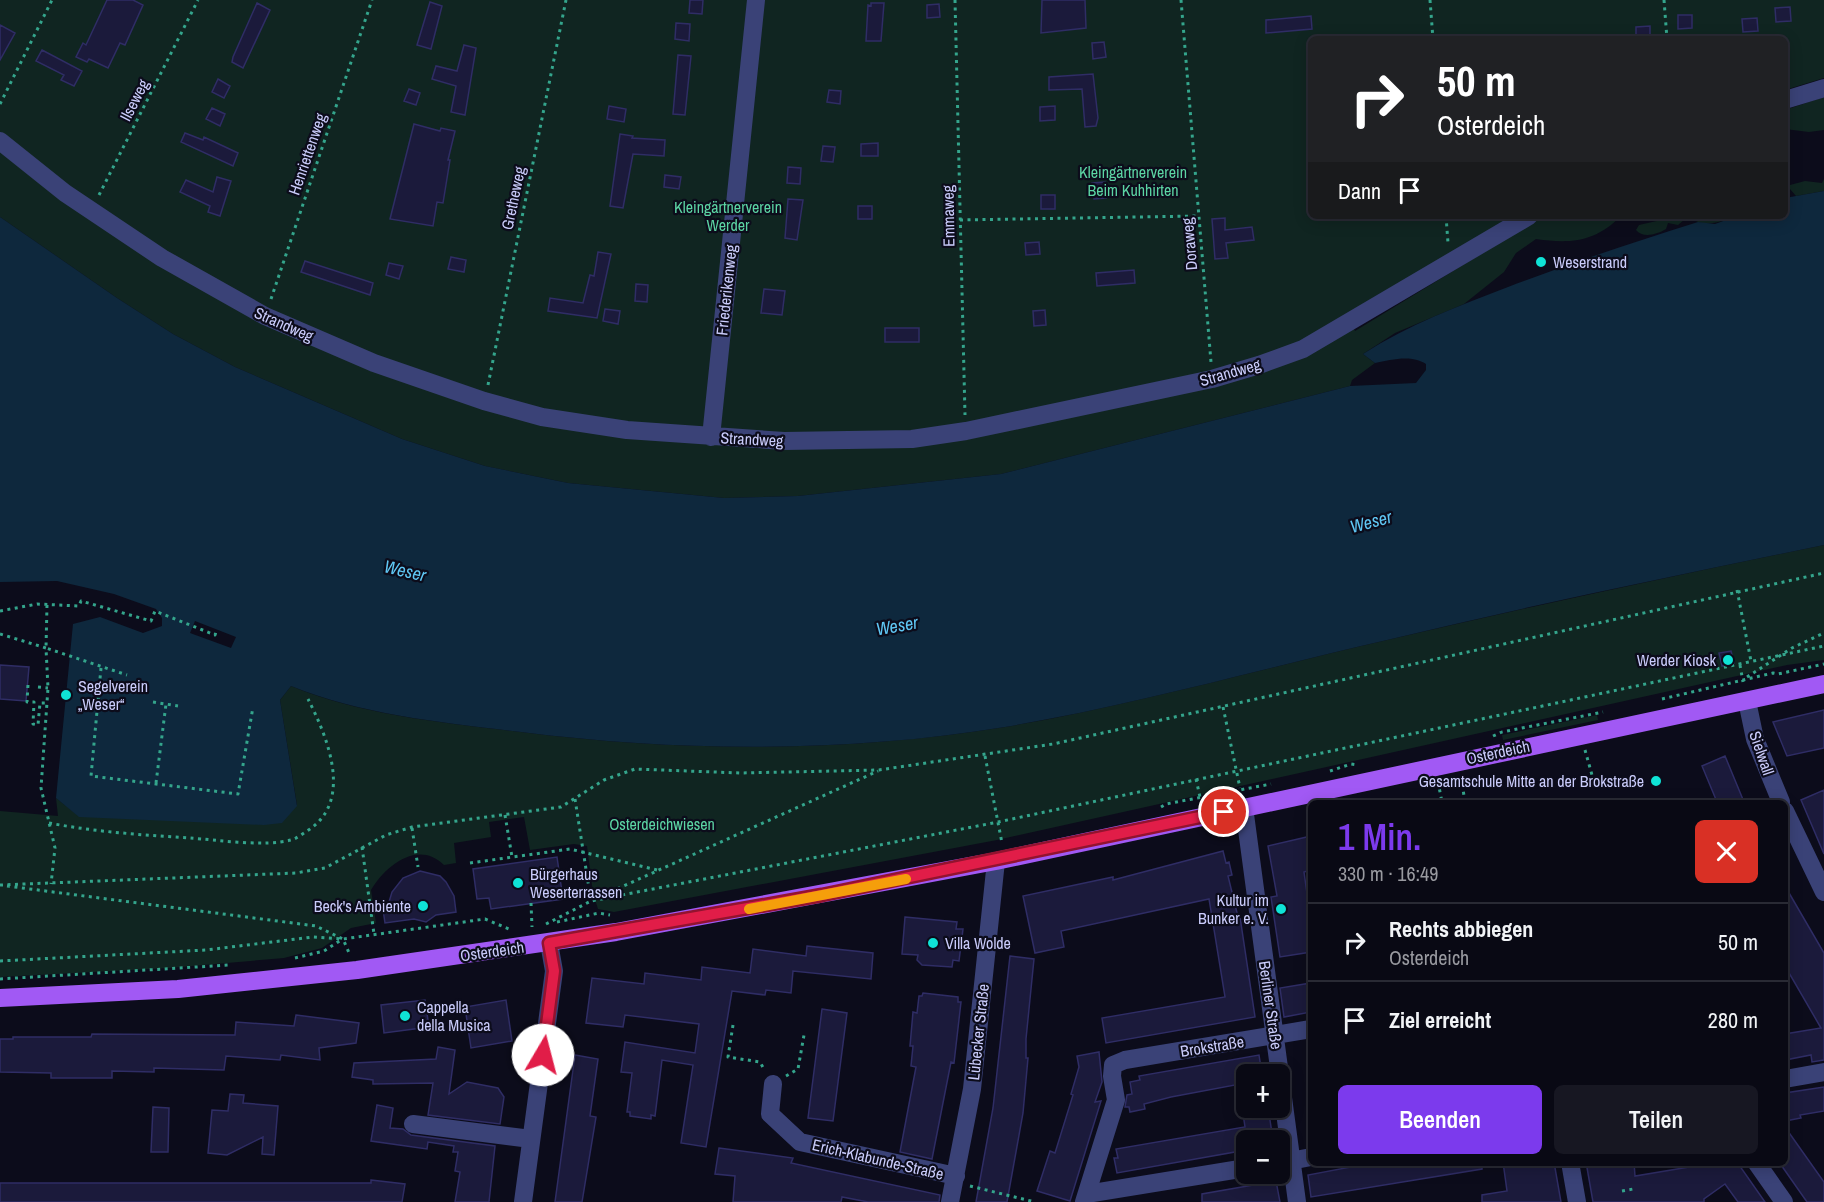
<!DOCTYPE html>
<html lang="de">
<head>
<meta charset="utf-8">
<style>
	:root { --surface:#090914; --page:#171722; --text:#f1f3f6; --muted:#999aa0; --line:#292a34; --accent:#7c3aed }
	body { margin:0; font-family:"Archivo Narrow",sans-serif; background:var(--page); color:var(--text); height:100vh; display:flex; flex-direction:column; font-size:22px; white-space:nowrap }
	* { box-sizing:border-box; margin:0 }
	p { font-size:20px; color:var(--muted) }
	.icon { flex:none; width:33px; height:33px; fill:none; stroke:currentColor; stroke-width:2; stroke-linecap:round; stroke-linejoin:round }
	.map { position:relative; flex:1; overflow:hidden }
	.panel { position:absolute; left:1308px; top:800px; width:480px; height:366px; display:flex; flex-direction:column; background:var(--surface); border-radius:9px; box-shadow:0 3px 15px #0003,0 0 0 2px var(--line) }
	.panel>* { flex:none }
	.guide { position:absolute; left:1308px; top:36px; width:480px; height:183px; border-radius:9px; box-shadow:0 3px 15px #0003,0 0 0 2px var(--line); background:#202124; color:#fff; overflow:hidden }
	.controls { position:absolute; left:1236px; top:1064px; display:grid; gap:12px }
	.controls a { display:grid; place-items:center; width:54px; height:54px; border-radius:9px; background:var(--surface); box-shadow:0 3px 15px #0003,0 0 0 2px var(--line); font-size:30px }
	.pin { position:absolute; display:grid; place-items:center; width:51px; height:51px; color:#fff; margin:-26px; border:3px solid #fff; border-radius:50%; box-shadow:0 2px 6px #0007 }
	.me { position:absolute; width:66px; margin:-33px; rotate:8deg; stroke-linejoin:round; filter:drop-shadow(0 0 4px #0008) }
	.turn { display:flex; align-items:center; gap:21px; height:126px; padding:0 30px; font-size:27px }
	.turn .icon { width:78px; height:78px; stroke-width:2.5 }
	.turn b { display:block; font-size:42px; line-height:51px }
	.then { display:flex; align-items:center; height:57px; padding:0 30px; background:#0003; gap:12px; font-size:22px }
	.round { display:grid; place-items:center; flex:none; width:63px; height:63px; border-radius:9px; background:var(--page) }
	.head { display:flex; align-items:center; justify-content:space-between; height:102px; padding:0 30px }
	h1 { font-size:36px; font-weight:600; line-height:45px; color:var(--accent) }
	.action { display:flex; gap:12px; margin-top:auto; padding:12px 30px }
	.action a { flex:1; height:69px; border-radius:9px; background:var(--accent); color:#fff; font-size:24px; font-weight:600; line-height:69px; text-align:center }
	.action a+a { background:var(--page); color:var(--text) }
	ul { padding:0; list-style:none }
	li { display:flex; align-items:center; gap:18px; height:78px; padding:0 30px; border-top:2px solid var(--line) }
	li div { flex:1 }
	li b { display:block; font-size:22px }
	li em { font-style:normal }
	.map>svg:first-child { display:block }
	.green { fill:#102521 }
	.water { fill:#0e283d }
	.pier { fill:#0c0c1b }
	.building { fill:#1b1a3b; stroke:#2f2d65; stroke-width:1.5 }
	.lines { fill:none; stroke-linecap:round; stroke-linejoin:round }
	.path { stroke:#34a58c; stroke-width:3; stroke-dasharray:3 4.5; stroke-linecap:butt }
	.minor { stroke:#3a4277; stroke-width:18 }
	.major { stroke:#a159f4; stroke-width:18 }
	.route-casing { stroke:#92132f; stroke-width:15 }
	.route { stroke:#e11d48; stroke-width:10 }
	.slow { stroke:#f59e0b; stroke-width:10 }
	.poi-dot { fill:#0fe3d6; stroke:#0c0c1b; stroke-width:2 }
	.labels { text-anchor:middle; stroke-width:4.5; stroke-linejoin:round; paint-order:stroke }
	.street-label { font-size:16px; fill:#caccfb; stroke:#0c0c1b }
	.park-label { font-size:16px; fill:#5cd5a4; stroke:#0c0c1b }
	.poi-label { font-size:16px; fill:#caccfb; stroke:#0c0c1b; text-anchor:start }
	.water-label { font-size:18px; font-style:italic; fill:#5fc7f4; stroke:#0c0c1b }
</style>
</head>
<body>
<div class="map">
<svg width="1824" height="1202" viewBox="0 0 1824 1202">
	<rect width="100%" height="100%" fill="#0c0c1b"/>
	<!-- green -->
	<path class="green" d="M0,0H1824V78L1785,90V39H1311V216H1519L1347,314L1355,331L1543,216H1621C1595,242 1571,244 1536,239L1516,253L1504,272L1464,304L1395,333L1363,354L1375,363L1352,380L1350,386L1001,474L798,496L724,498L568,483L485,466L402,439L235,367L173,334L117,298L0,217Z
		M1824,97V130L1809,132L1785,129V110Z
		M1824,179V191L1796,196L1790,189V185L1805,181L1822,183Z
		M1663,216H1685V219L1678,225L1668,223L1666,229C1658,234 1643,239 1636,230L1639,225L1661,220Z
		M1690,216H1737C1722,221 1701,230 1690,216Z
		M1824,545V660L1787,665L997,840L614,912L598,909L593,893L587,846L574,844L530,850L524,817L489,822L491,837L454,843L456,863L444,865C418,839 385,866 371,890L376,923L351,928L322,948L284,958L169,968L0,977V811L58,816L56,798L80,817L297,805L280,700L291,686C361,715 445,723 521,732C681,752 845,753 1005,727C1133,705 1261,669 1387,640C1532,606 1678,575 1824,545Z
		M1597,715L1598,720L1503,740L1502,735Z"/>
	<!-- water -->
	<path class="water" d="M1824,191V545C1678,575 1532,605 1387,640C1261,669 1134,705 1005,727C846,753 681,752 521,732C445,723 363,715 291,686L280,700L297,806L282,823L264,825L79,817L56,798L73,624L100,617L143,633L162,626V618L156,609L114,594L57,581L0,582V217L117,298L173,334L235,367L402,439L485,466L568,483L724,498L798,496L1001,474L1350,386L1416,383L1426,370V364C1411,354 1391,360 1375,363L1363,354C1408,325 1458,306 1508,287C1571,263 1634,242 1698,222L1715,224L1737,216H1785V198Z"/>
	<!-- pier -->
	<path class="pier" d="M195,621L236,637L231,648L190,633Z"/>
	<!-- building -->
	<path class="building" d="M107,0H133L143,5L125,45L120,43L108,68L89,59L87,62L76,57L83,43L86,45Z
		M690,0H703L702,14L689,13Z
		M1042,0H1085L1086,28L1041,33Z
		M430,2L442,6L431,49L417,45Z
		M257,3L270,10L243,68L232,62L233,57Z
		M871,3H884L881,41H866L868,5L871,6Z
		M939,4L940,17L927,18V5Z
		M1790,7L1791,21L1776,22L1775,8Z
		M1678,15H1692V28L1678,29Z
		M1311,16L1312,29L1266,33V20Z
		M1757,18L1758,31L1743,32L1742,19Z
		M676,23L690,24L689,41L675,39Z
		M0,25L15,33L0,60Z
		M1650,26V39H1636V27Z
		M1104,42L1106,57L1093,59L1092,43Z
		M464,45L476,48L465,115L451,112L456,86L432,79L436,66L457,71Z
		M42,50L82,71L74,86L61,80L64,75L36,61Z
		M678,55L691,56L685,115L673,114Z
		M1093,74L1098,118L1096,126L1085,127L1082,89L1049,90V77Z
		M218,79L230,86L224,98L212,92Z
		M409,89L420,93L416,105L404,101Z
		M829,90L841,91L840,104L827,102Z
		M609,106L626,109L624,122L607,119Z
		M1055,106V120L1040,121V107Z
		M212,108L225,114L220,126L206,119Z
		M414,124L440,131L441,128L455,131L448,160H450L443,203L437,202L433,226L390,219Z
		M185,133L203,140L204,137L238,153L233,166L181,142Z
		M620,134L633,136L632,138L665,140L664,156L633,154L623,208L610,206Z
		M878,143V156H861V144Z
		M823,146L835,147L833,162L821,161Z
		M788,167L801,168L800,184L787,183Z
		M665,175L681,177L679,189L664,187Z
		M217,177L231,181L220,216L208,212L210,206L180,192L186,180L213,192Z
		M1105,182L1106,198L1094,199L1092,183Z
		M1041,195H1055V209H1041Z
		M788,199L803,200L797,240L785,238Z
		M858,206H872V219H858Z
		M1225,218V230L1252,227L1254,240L1226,243L1228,258L1215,259L1212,219Z
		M1039,242L1040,254L1026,255L1025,243Z
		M598,252L611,254L597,318L548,311L550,298L583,303L590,275L594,276Z
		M451,257L466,260L464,272L448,269Z
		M305,261L373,283L370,295L301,272Z
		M389,263L403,266L399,279L386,275Z
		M1134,270L1135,283L1097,286L1096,273Z
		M636,284L648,285L647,302L635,301Z
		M764,289L785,291L782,315L761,313Z
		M605,309L620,311L618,324L603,321Z
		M1045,310L1046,325L1034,326L1033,311Z
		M885,328H919V342H885Z
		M1731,651L1734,663L1722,666L1719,653Z
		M0,665L29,667L26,701L0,699Z
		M1824,710V748L1787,756L1773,722Z
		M1725,756L1744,802H1717L1702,766Z
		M1824,790V854L1801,800Z
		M1311,836V870L1304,872L1311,922V952L1280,957L1271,897L1277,896L1268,846Z
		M1223,851L1226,863L1229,862L1232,875L1228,876L1238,917H1240L1255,1017L1106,1043L1102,1018L1225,997L1209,899L1061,931L1064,947L1035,953L1023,896L1113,877V880Z
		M557,857L563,899L491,909L489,898L477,899L473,869Z
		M420,871L440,876L446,882L454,896L456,912L436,915L426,922L414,919L385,923L382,903L389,902L392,892L403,878Z
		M1785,886L1824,953V1060L1812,1062L1811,1055L1785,1060V1034L1821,1028L1785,966Z
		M905,917L957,922L956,929H963L959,961L953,960L952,967L922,965L917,960L918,955L902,954Z
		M807,946L873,953L871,979L793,971L791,993L766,990L765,995L732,991L706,1147L681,1143L693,1065L662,1060L655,1116L651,1115V1119L630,1116V1112H627L632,1073L621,1072L625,1042L695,1053L699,1024L625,1015L623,1027L586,1023L592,978L644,984L645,973L701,980L702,967L750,973L753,949L806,956Z
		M1010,956L1034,959L1026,1039V1058H1028L1023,1113L1007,1202H976L993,1108Z
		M1311,983V1012L1284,1017L1280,988Z
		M923,993L958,997V1002H961L954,1063L951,1062L932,1159L900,1152L916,1067L911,1066L913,1046H910L913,1012L917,1013L919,996H922Z
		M425,1000L429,1027L384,1033L381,1005Z
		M506,1000L512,1041L471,1048L465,1007Z
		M822,1009L847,1013L833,1121L808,1118Z
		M296,1015L359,1023L356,1043L319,1048L320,1060L281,1055L280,1060L226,1056L224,1070L154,1068V1072L112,1071V1078H51V1073L0,1072V1039H13V1037H91L92,1034L235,1035L236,1022L294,1026Z
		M438,1047L455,1050L449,1094L467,1082L498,1088L504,1097L500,1124L428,1115L433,1083L373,1084V1080L352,1077L354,1063L436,1059Z
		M1099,1052L1102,1082L1095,1102L1101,1101L1070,1201L1037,1191L1050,1151L1055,1153L1073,1095L1071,1094L1079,1067L1077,1056Z
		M575,1055L598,1059L590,1116L596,1117L582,1202H555Z
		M1259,1055L1262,1074H1246V1083L1171,1097L1144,1104L1145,1109L1130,1112L1129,1107H1125L1127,1095L1132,1094L1130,1082L1140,1080L1139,1076Z
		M1824,1087V1111L1800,1115L1801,1118L1785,1121V1093Z
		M230,1094L244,1095L243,1103L278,1106L274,1155L262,1154L263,1137L227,1155L208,1153L212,1110L228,1111Z
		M377,1105L393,1108L390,1128L403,1129L411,1135L495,1146L489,1202H455L460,1172L455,1171L458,1152H453L454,1146L428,1142L427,1149L371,1141Z
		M153,1107L169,1108L168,1152H151Z
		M1242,1107H1268L1273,1140H1246V1150L1117,1173L1114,1158H1118L1116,1149L1245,1127Z
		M1785,1127L1824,1182V1202H1807L1779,1162H1785Z
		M719,1148L793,1158L791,1163L940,1195L939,1202H868L842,1197L841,1202H733L735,1176L715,1174Z
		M1377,1162H1482V1169L1311,1197L1308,1175Z
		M1503,1162H1554L1561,1202H1482V1195L1507,1191Z
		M1586,1162H1634L1635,1176L1719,1162H1737L1765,1202H1738L1725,1184L1704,1199V1202H1593Z
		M371,1180L405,1184L402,1202H0V1183H371Z
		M1276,1181L1280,1202H1202V1194Z"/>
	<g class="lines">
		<!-- path -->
		<path class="path" d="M955,0L965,415
			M1181,0L1211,362
			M1430,0L1433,39
			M1664,0L1667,39
			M0,104L52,0
			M99,195L198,0
			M1446,216L1448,243
			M960,220L1198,216
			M271,299L372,0
			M488,385L566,0
			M1737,590L1751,661
			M47,605L46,648L127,675
			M0,611L37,604L79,606L81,601L151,621L155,611L215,635L217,629
			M0,634L46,648L48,688L41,788L55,848L51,884
			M1740,665L1743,682
			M101,668L91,776L238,794L253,707
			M1747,677L1792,648L1824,633
			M28,685L27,702H34L33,724L38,725L40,703H47
			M38,687L48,688
			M1662,699L1773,673L1778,674L1824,664
			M153,702L178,706
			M1223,707L1240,788
			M1493,736L1502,732L1603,712
			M1585,750L1592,775
			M985,756L1002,843
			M1330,771L1351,764L1358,765
			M1461,777L1465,802
			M1196,779L1200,797
			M1438,782L1442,802
			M156,783L166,704
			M575,799L591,901L998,822L1824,646
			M1161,807L1166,804L1271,784
			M505,815L512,857
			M49,823C96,832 143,835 190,838C218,840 265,847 291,840C296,839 302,834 307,831C354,802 328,738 308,699
			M412,828L418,867
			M362,847L374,934
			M470,863L570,849L657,870
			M0,885L296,873L325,868L386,835L412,827L561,807L604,780L635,769L740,773L879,770L1053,744L1824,573
			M7,886L316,926L343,939L350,955
			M597,898L878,771
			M531,903L532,927
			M557,922L599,913L610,915
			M546,924L591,901
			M295,958L324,951L341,940
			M0,961L206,950L313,937L343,939L485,919L509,929
			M0,979L229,965
			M733,1025L728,1057L760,1062L765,1071
			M786,1076L798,1069L804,1035
			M970,1186L1035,1202
			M1622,1191L1633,1189"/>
		<!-- minor -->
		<path class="minor" d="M1785,100L1824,88
			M0,141L65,193L162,258L265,316L374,363L484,401L542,417L627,430L784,441L912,439L966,431L1212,379L1259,365L1303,349L1529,216
			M711,437L756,0
			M1747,701L1755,739L1781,802
			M1244,807L1297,1202
			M1785,811L1824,892
			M1785,1079L1824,1072
			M773,1084L770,1114L800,1142L956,1176
			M413,1124L531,1139
			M1570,1162L1577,1202
			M1756,1162L1784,1202
			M1280,1163L1311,1157
			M1087,1194L1246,1168
			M523,1202L554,971L549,943
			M950,1202L972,1089L996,861
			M1084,1202L1116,1100L1112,1076L1113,1065L1125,1060L1311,1029"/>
		<!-- major -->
		<path class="major" d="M0,998L178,989L357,970L616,932L996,861L1824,684"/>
	</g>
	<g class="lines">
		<defs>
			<path id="route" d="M543,1055L554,971L549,943L822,895L1224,812"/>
		</defs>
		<!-- route casing -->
		<use href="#route" class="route-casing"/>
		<!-- route -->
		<use href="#route" class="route"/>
		<!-- slow -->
		<path class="slow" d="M749,909L906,879"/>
	</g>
	<!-- markers -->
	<g class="poi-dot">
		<circle cx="1541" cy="262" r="6"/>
		<circle cx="1728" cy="660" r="6"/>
		<circle cx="66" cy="695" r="6"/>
		<circle cx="1656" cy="781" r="6"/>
		<circle cx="518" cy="883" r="6"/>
		<circle cx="423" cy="906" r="6"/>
		<circle cx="1281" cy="909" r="6"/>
		<circle cx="933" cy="943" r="6"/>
		<circle cx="405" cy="1016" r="6"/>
	</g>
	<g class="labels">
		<!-- street labels -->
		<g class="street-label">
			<text transform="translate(134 100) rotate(-63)" y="6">Ilseweg</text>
			<text transform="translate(307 154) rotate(-71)" y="6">Henriettenweg</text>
			<text transform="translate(513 198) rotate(-78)" y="6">Gretheweg</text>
			<text transform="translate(948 216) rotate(-91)" y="6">Emmaweg</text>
			<text transform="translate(1189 244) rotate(-95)" y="6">Doraweg</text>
			<text transform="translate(726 290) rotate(-84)" y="6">Friederikenweg</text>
			<text transform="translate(284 324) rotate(24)" y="6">Strandweg</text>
			<text transform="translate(1230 372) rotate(-16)" y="6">Strandweg</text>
			<text transform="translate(752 439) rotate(3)" y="6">Strandweg</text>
			<text transform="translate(1498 752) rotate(-12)" y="6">Osterdeich</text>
			<text transform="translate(1762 753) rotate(71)" y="6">Sielwall</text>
			<text transform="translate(492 951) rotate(-8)" y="6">Osterdeich</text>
			<text transform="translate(1271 1005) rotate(82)" y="6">Berliner Straße</text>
			<text transform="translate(978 1032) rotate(-84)" y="6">Lübecker Straße</text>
			<text transform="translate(1212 1046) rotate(-9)" y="6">Brokstraße</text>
			<text transform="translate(878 1159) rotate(13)" y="6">Erich-Klabunde-Straße</text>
		</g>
		<!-- park labels -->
		<g class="park-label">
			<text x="1133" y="178">Kleingärtnerverein<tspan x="1133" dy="18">Beim Kuhhirten</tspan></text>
			<text x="728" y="213">Kleingärtnerverein<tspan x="728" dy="18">Werder</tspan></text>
			<text x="662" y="830">Osterdeichwiesen</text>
		</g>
		<!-- poi labels -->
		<g class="poi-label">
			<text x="1553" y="268">Weserstrand</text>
			<text x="1716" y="666" text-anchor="end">Werder Kiosk</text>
			<text x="78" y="692">Segelverein<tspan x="78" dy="18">„Weser“</tspan></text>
			<text x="1644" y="787" text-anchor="end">Gesamtschule Mitte an der Brokstraße</text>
			<text x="530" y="880">Bürgerhaus<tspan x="530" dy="18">Weserterrassen</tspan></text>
			<text x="1269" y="906" text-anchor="end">Kultur im<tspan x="1269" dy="18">Bunker e. V.</tspan></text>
			<text x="411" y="912" text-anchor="end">Beck's Ambiente</text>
			<text x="945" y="949">Villa Wolde</text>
			<text x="417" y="1013">Cappella<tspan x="417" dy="18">della Musica</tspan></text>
		</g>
		<!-- water labels -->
		<g class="water-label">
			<text transform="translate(1371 522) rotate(-15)" y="6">Weser</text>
			<text transform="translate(405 571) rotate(13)" y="6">Weser</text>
			<text transform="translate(897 626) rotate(-10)" y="6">Weser</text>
		</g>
	</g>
</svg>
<div class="controls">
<a>+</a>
<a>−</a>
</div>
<div class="pin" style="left:1224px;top:812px;background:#d93025"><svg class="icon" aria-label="arrive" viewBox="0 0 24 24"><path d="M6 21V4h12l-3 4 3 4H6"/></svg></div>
<svg class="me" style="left:543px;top:1055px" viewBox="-20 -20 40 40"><circle r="19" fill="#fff"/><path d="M0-13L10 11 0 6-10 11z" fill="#e11d48"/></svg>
<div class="guide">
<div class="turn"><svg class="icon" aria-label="right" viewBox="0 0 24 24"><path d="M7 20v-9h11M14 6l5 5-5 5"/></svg><div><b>50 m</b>Osterdeich</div></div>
<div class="then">Dann<svg class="icon" aria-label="arrive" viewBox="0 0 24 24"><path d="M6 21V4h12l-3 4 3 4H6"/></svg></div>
</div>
<section class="panel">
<div class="head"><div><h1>1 Min.</h1><p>330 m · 16:49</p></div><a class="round" style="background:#d93025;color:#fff"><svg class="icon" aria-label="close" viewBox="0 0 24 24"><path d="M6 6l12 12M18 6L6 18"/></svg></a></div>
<ul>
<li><svg class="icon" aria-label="right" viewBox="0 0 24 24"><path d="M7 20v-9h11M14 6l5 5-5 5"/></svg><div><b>Rechts abbiegen</b><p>Osterdeich</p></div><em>50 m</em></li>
<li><svg class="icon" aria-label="arrive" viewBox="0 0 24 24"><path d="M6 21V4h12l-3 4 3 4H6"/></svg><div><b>Ziel erreicht</b></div><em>280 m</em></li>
</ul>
<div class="action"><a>Beenden</a><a>Teilen</a></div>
</section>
</div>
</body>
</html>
